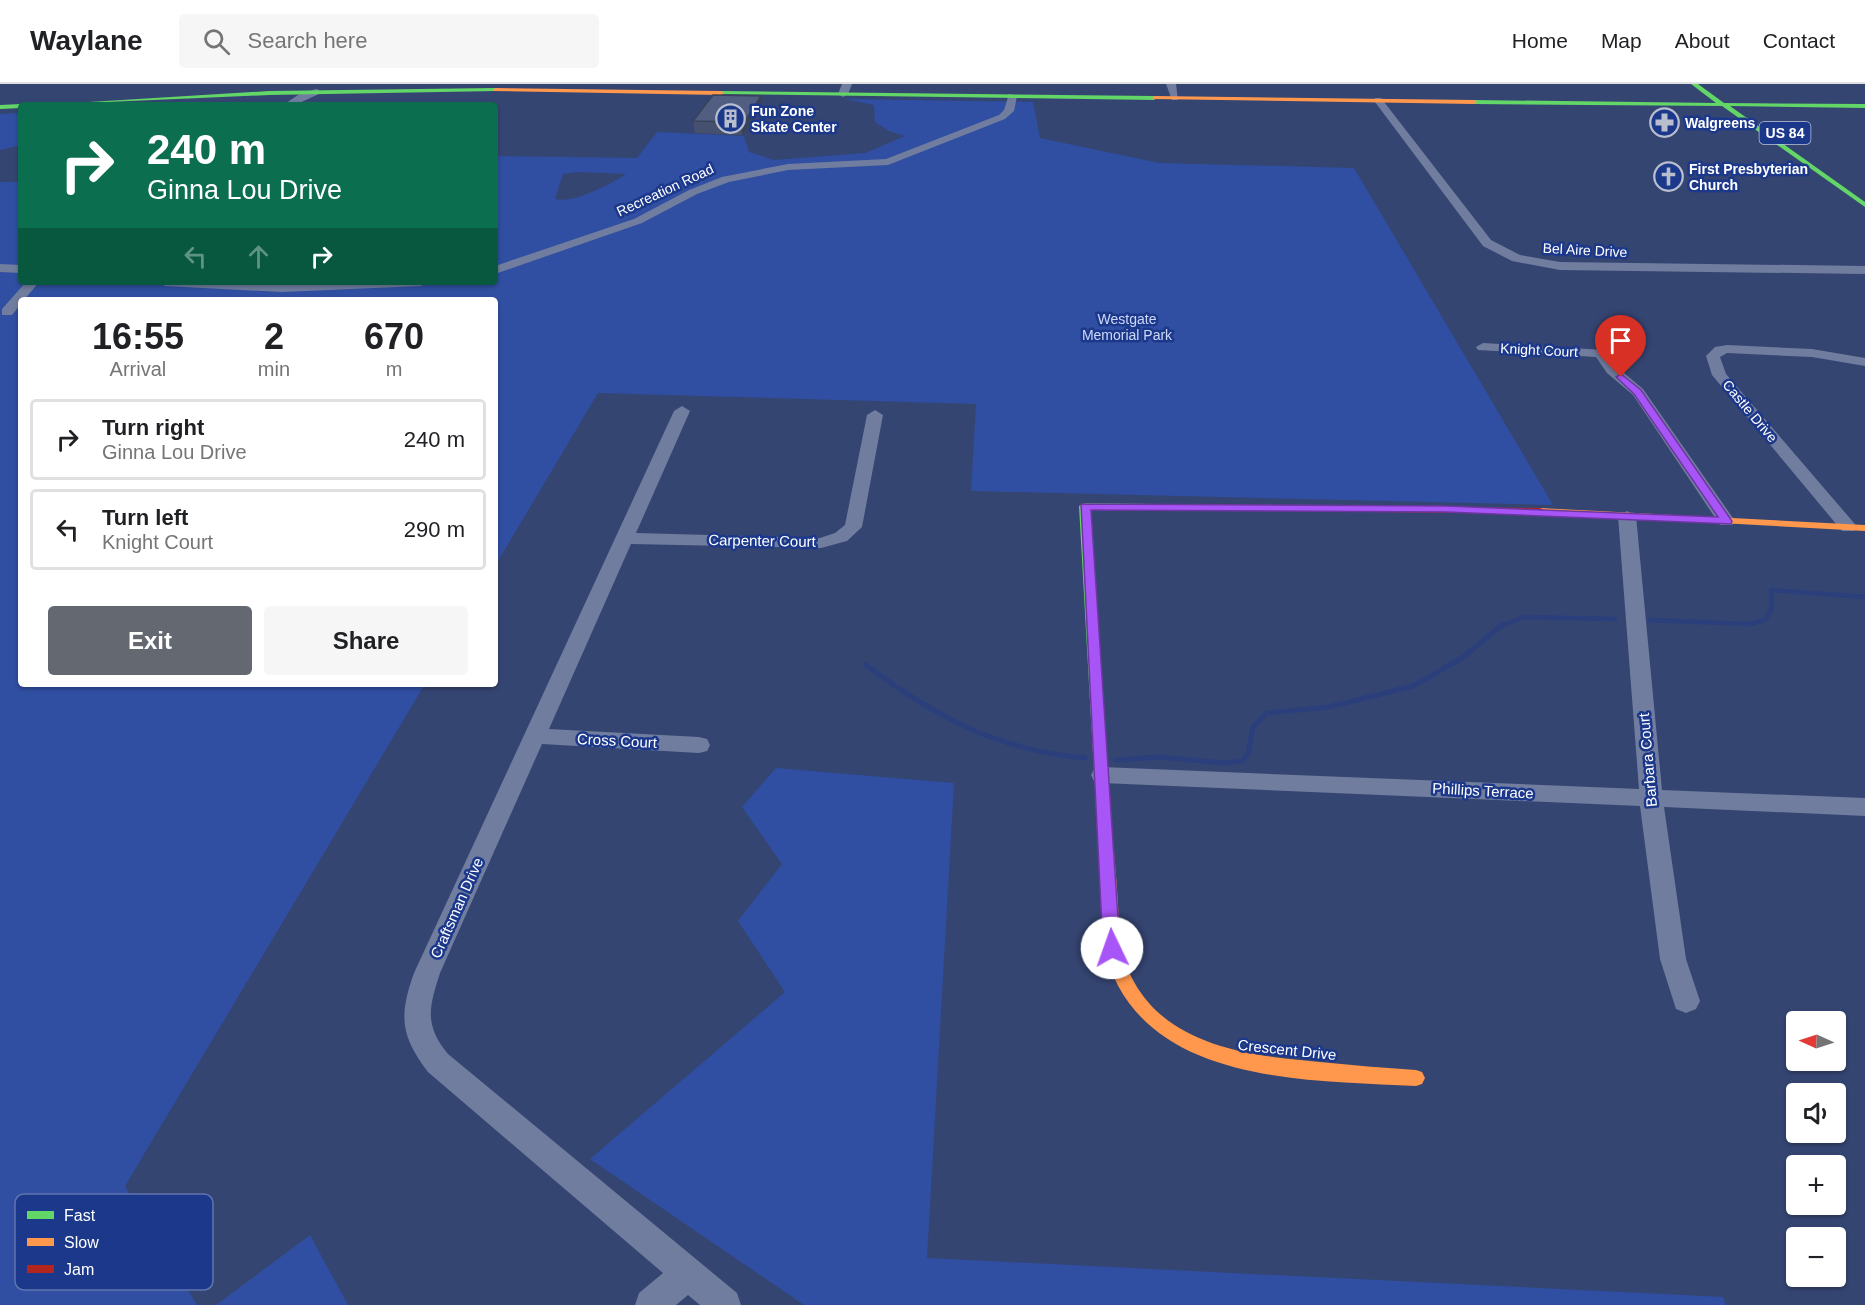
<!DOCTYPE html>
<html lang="en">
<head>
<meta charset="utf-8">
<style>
	:root { --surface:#fff; --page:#f6f6f6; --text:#202124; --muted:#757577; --line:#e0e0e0; --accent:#646870 }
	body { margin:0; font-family:Arial,sans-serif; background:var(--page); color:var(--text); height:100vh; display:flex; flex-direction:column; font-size:22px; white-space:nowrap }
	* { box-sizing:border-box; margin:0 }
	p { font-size:20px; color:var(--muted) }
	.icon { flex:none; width:33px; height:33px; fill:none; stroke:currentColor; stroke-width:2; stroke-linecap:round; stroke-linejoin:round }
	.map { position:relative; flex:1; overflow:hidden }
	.drawer { position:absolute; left:18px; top:213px; width:480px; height:390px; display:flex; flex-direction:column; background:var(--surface); border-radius:6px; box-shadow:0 2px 4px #0004 }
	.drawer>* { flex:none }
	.top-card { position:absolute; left:18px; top:18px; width:480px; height:183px; border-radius:6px; box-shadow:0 2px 4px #0004; background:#0b6e4f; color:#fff; overflow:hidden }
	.needle { width:39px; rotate:273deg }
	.fabs { position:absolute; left:1786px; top:927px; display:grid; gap:12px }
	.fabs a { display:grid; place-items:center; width:60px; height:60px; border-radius:6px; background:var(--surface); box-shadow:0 2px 4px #0004; font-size:30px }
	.pin { position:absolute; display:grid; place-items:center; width:51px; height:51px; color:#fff; margin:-62px -26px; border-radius:50% 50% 50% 0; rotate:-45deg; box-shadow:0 0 6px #0007 }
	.pin .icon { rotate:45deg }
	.me { position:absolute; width:66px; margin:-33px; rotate:357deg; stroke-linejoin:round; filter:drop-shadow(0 0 4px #0008) }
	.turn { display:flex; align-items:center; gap:21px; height:126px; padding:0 30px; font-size:27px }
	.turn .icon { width:78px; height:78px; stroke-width:2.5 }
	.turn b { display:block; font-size:42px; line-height:51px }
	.lanes { display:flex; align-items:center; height:57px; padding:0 30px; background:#0003; justify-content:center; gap:30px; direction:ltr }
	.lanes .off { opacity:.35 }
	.eta { display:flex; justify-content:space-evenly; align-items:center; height:102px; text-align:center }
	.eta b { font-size:36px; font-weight:600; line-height:42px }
	.action { display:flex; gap:12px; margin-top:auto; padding:12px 30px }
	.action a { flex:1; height:69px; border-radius:6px; background:var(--accent); color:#fff; font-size:24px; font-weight:600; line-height:69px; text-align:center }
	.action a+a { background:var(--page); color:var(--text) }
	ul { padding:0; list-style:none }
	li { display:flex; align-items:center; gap:18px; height:81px; margin:0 12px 9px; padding:0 18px; border:3px solid var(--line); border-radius:6px }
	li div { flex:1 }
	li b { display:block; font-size:22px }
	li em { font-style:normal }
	header { display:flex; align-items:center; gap:36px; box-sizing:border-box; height:84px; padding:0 30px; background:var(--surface); border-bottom:2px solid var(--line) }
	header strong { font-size:28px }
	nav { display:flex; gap:33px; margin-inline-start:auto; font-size:21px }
	.search { width:420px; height:54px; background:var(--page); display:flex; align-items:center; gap:15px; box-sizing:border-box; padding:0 21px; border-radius:6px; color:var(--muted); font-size:22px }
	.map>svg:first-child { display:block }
	.green { fill:#304fa2; fill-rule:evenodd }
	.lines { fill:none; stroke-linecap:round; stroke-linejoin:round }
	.stream-far1 { stroke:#2a3f7b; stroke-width:4.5 }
	.stream { stroke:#2a3f7b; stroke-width:5 }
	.street { fill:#717d9e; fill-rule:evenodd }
	.fast { fill:#63d668; fill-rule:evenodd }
	.slow { fill:#ff974d; fill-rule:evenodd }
	.jam { fill:#b3261e; fill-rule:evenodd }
	.wall { fill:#465170 }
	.shaded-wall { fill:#39425b }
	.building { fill:#515e82; stroke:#39425b; stroke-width:1.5 }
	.route { fill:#a855f7; stroke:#6d37a1; stroke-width:1.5 }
	.labels { text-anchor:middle; stroke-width:5; stroke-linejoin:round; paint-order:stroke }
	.far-poi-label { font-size:14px; font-weight:bold; fill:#fff; stroke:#1c388b; text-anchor:start }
	.shield { fill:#1c388b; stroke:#bbc3dc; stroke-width:1.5 }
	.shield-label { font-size:14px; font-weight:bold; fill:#fff }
	.far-street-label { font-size:14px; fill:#fff; stroke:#1c388b }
	.far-park-label { font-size:14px; fill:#cdd9f9; stroke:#1c388b }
	.street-label { font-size:15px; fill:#fff; stroke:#1c388b }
	.key { fill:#1c388b; stroke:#6074ae; stroke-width:1.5 }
	.key-label { font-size:16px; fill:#fff }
</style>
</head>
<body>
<header>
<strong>Waylane</strong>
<div class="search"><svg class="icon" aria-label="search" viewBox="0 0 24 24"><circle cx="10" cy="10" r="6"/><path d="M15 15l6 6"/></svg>Search here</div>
<nav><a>Home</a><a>Map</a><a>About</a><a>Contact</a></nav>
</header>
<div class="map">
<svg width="1865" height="1221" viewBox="0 0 1865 1221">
	<rect width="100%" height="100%" fill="#354572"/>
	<!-- green -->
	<path class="green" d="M845,15L1033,18L1040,54L1159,79L1354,84L1553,421L971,407L976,320L598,309L495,482V216H21V600H425L125,1102L197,1221H0V98H21V198H495V72L637,74L657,48L744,52L749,68L774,76L865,69L905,52L889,47L875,38L874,21ZM578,88L626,90C609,101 573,120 555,115L563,90Z
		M21,29V42L18,43L21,44V61L0,66V30Z
		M776,684L954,699L927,1174L1723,1213L1726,1221H804L590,1075L785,908L738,837L782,780L742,723Z
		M310,1151L348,1221H216Z"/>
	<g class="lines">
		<!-- stream-far1 -->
		<path class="stream-far1" d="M1650,536L1749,540L1765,536L1772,524L1771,506L1865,513
			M1502,542L1523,533L1615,535"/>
		<!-- stream -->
		<path class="stream" d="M866,581C936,633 996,666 1085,674
			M1116,676L1159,673L1223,679L1242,677L1248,670L1253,643L1267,629L1329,623L1413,602L1462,574L1503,540"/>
		<!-- street -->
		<path class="street" d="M842,0H852L848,10L843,13L838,10Z
			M1166,0H1176L1178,16H1172Z
			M316,5L319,6V10L295,21H283L298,11Z
			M1009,10L1017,12L1014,27L1005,35L888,81L788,86L729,98L697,110L642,139L495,190V182L634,135L689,106L722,93L788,80L886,75L999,31L1004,26Z
			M1375,14H1381L1491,156L1520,171L1560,178L1865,182V190L1560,186L1512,177L1483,162L1375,18Z
			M0,180L21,181V189L0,188Z
			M26,198H39L24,216H21V220L12,231H2V225Z
			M159,198H427L421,202L282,208L165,202Z
			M1483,259L1605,266L1617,283L1643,305L1735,437L1732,441H1720L1633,311L1607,289L1596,273L1478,266L1476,263Z
			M1727,261L1812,265L1865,274V282L1812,273L1727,269L1720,273L1726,290L1854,439L1857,443L1854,447H1842L1712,291L1706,272L1715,263Z
			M682,322L690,327L636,449L820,454L835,449L845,441L867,331L875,326L883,331L862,443L847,457L821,464L631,460L549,645L699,653L707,655L710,661L707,667L699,669L542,660L440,889C429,923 424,941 448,970L737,1209L741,1221H700L688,1211L676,1221H635L639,1209L663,1189L428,988C400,952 399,931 414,889L674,327Z
			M1627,427L1636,432L1662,706L1865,714V732L1664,723L1686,875L1700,917L1696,925L1686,929L1676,925L1660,875L1640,722L1102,699L1094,697L1091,691L1094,685L1102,683L1639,705L1618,432Z"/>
		<!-- fast -->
		<path class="fast" d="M1691,0H1698L1724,19L1865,20V24L1730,22L1865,118V123L1722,22L1474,20L1471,18L1474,16L1716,19Z
			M495,4L497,7L269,11L40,21L269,7Z
			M721,7L1154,12L1157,14L1154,16L719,10Z
			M0,21L21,20L23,21H21V24L0,25Z
			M1085,419L1220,421L1226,424L1220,427L1091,425L1110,724L1108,728H1098L1096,724L1079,422Z"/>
		<!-- slow -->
		<path class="slow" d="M495,4L721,7L724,9L721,11L493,7Z
			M1154,12L1474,16L1477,18L1474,20L1152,15Z
			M1540,424L1865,441V447L1536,429L1534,427Z
			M1103,718L1108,720L1110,724C1113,756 1116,788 1118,820C1119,833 1117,847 1120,861C1143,958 1236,971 1320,978C1352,981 1384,984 1416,986L1422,988L1425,994L1422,1000L1416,1002C1303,996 1134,1001 1103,860C1100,847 1102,833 1102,819C1100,788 1097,756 1096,724L1098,720Z"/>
		<!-- jam -->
		<path class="jam" d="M1220,421L1540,424L1546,427L1540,430L1216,426L1214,424Z"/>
	</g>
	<!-- wall -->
	<path class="wall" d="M762,24L747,47L742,51L695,49L693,37Z"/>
	<!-- shaded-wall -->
	<path class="shaded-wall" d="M761,12L762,24L747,47L742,51L741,38Z"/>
	<!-- building -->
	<path class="building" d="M713,11L761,12L746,35L741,38L693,37Z"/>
	<!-- route -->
	<path class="route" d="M1621,290L1641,306L1732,437L1731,440L1446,428L1091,426L1120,864L1118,869H1106L1103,864L1081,420L1446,422L1718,433L1634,310L1616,293Z"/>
	<!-- icons -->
	<defs>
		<symbol id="building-ring" viewBox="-11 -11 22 22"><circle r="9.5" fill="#1c388b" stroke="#b8bece" stroke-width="1.5"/><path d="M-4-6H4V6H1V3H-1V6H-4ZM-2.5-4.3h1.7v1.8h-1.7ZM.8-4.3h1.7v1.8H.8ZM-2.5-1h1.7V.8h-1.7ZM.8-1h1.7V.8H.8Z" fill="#b8bece"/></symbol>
		<symbol id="pharmacy-ring" viewBox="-11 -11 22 22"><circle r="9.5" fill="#1c388b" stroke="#b8bece" stroke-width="1.5"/><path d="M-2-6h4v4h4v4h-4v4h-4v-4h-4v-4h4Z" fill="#b8bece"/></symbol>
		<symbol id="church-ring" viewBox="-11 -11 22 22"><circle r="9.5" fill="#1c388b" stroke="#b8bece" stroke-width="1.5"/><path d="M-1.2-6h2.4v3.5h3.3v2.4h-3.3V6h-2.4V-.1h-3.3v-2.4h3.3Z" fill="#b8bece"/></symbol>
	</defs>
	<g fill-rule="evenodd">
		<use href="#building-ring" x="714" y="18" width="33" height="33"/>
		<use href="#pharmacy-ring" x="1648" y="22" width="33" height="33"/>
		<use href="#church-ring" x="1652" y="76" width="33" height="33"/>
	</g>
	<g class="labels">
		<!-- far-poi labels -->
		<g class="far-poi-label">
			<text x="751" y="32">Fun Zone<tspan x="751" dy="16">Skate Center</tspan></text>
			<text x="1685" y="44">Walgreens</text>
			<text x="1689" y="90">First Presbyterian<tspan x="1689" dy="16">Church</tspan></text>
		</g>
		<!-- shield labels -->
		<rect class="shield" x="1759.5" y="38" width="51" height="22" rx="4.5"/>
		<g class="shield-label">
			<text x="1785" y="54">US 84</text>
		</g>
		<!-- far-street labels -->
		<g class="far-street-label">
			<text transform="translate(665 106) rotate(-25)" y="5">Recreation Road</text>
			<text transform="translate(1585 166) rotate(3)" y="5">Bel Aire Drive</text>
			<text transform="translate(1539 266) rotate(3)" y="5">Knight Court</text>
			<text transform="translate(1750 327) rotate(50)" y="5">Castle Drive</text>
		</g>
		<!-- far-park labels -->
		<g class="far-park-label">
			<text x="1127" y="240">Westgate<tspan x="1127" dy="16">Memorial Park</tspan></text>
		</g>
		<!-- street labels -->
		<g class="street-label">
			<text transform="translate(762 457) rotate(1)" y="5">Carpenter Court</text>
			<text transform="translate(617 657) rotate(3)" y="5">Cross Court</text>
			<text transform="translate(1648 676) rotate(-95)" y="5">Barbara Court</text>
			<text transform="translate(1483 707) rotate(3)" y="5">Phillips Terrace</text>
			<text transform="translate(457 824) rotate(-66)" y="5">Craftsman Drive</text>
			<text transform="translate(1287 966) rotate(6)" y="5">Crescent Drive</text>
		</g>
	</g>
	<!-- legend -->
	<rect x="15" y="1110" width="198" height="96" rx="9" class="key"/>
	<rect x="27" y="1127" width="27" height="8" fill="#63d668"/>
	<rect x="27" y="1154" width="27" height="8" fill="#ff974d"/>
	<rect x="27" y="1181" width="27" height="8" fill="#b3261e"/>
	<g class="key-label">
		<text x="64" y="1137">Fast</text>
		<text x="64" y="1164">Slow</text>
		<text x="64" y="1191">Jam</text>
	</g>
</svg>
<div class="fabs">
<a><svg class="needle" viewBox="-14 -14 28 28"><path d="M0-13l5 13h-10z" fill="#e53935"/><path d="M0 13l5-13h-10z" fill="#757577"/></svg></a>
<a><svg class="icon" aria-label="sound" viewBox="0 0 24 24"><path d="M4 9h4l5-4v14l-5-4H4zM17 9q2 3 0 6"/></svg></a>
<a>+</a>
<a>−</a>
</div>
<div class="pin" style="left:1621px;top:293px;background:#d93025"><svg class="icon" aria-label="arrive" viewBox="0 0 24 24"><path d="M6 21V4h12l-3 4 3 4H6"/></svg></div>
<svg class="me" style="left:1112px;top:864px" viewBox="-20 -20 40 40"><circle r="19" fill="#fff"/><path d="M0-13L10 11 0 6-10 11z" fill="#a855f7"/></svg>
<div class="top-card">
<div class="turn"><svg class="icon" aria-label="right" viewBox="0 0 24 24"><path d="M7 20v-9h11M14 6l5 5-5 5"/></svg><div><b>240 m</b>Ginna Lou Drive</div></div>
<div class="lanes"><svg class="icon off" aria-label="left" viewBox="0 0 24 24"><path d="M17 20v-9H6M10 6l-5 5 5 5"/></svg><svg class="icon off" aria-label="ahead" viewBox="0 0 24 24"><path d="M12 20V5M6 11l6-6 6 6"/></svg><svg class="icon" aria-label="right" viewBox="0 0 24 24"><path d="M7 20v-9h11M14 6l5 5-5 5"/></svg></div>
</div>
<section class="drawer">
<div class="eta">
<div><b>16:55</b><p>Arrival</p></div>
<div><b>2</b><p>min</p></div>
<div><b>670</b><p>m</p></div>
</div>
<ul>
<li><svg class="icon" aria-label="right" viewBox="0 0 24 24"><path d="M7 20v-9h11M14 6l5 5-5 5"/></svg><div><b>Turn right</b><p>Ginna Lou Drive</p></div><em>240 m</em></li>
<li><svg class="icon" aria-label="left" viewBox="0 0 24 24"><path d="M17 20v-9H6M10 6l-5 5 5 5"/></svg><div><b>Turn left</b><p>Knight Court</p></div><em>290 m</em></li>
</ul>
<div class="action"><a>Exit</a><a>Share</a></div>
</section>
</div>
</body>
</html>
